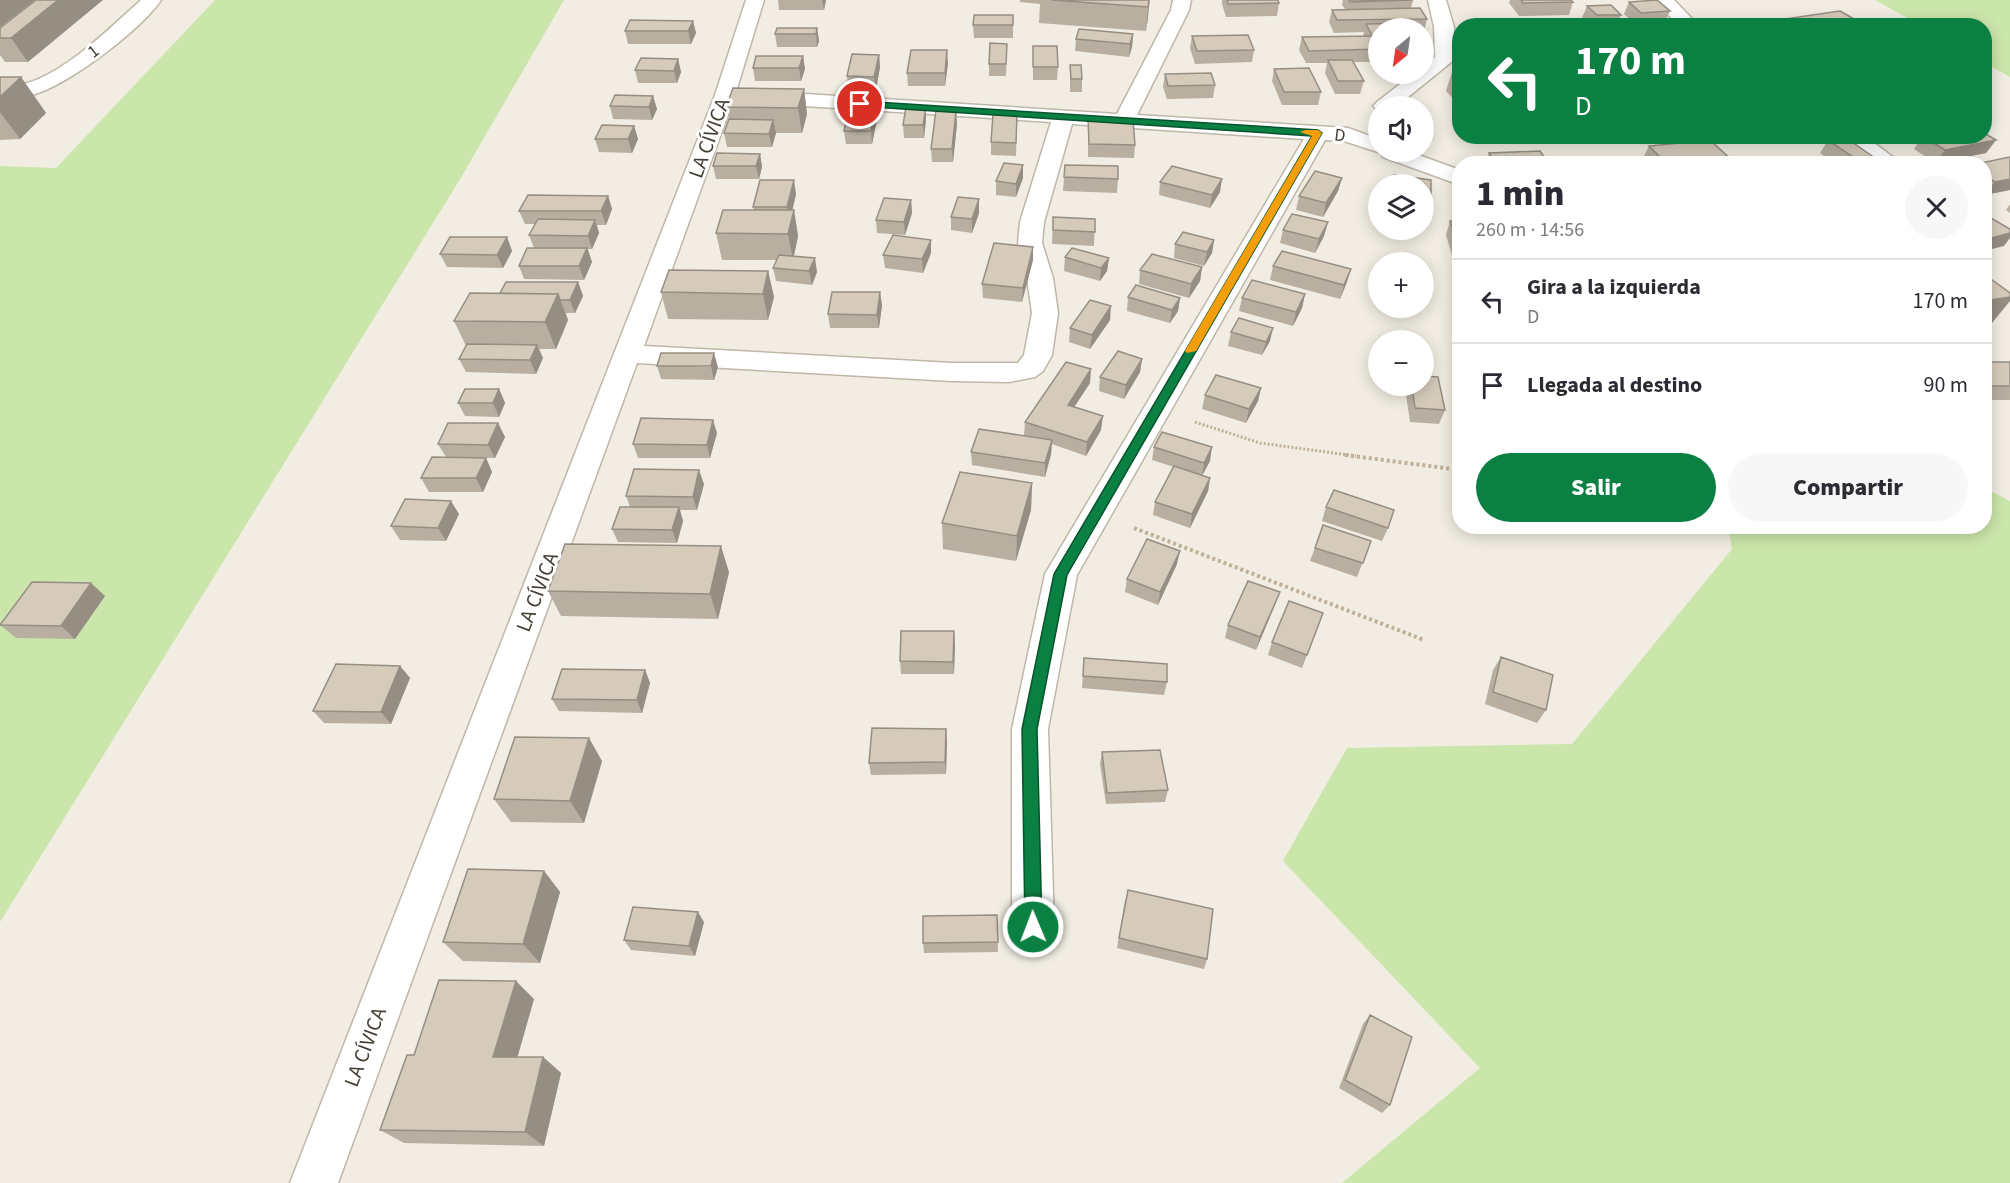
<!DOCTYPE html>
<html lang="es">
<head>
<meta charset="utf-8">
<style>
	:root { --surface:#fff; --page:#f7f7f7; --text:#2b2b33; --muted:#7c7c81; --line:#e1e1e2; --accent:#0b8043 }
	body { margin:0; font-family:"Source Sans 3",sans-serif; background:var(--page); color:var(--text); height:100vh; display:flex; flex-direction:column; font-size:22px; white-space:nowrap }
	* { box-sizing:border-box; margin:0 }
	p { font-size:20px; color:var(--muted) }
	.icon { flex:none; width:33px; height:33px; fill:none; stroke:currentColor; stroke-width:2; stroke-linecap:round; stroke-linejoin:round }
	.map { position:relative; flex:1; overflow:hidden }
	.side { position:absolute; left:1452px; top:156px; width:540px; height:378px; display:flex; flex-direction:column; background:var(--surface); border-radius:24px; box-shadow:0 3px 15px #0003 }
	.side>* { flex:none }
	.top-card { position:absolute; left:1452px; top:18px; width:540px; height:126px; border-radius:24px; box-shadow:0 3px 15px #0003; background:#0b8043; color:#fff; overflow:hidden }
	.needle { width:39px; rotate:209deg }
	.controls { position:absolute; left:1368px; top:18px; display:grid; gap:12px }
	.controls a { display:grid; place-items:center; width:66px; height:66px; border-radius:50%; background:var(--surface); box-shadow:0 3px 15px #0003; font-size:30px }
	.pin { position:absolute; display:grid; place-items:center; width:51px; height:51px; color:#fff; margin:-26px; border:3px solid #fff; border-radius:50%; box-shadow:0 2px 6px #0007 }
	.me { position:absolute; width:66px; margin:-33px; rotate:359deg; stroke-linejoin:round; filter:drop-shadow(0 0 4px #0008) }
	.turn { display:flex; align-items:center; gap:21px; height:126px; padding:0 24px; font-size:27px }
	.turn .icon { width:78px; height:78px; stroke-width:2.5 }
	.turn b { display:block; font-size:42px; line-height:51px }
	.round { display:grid; place-items:center; flex:none; width:63px; height:63px; border-radius:32px; background:var(--page) }
	.summary { display:flex; align-items:center; justify-content:space-between; height:102px; padding:0 24px }
	h1 { font-size:36px; font-weight:800; line-height:45px }
	.button { display:flex; gap:12px; margin-top:auto; padding:12px 24px }
	.button a { flex:1; height:69px; border-radius:36px; background:var(--accent); color:#fff; font-size:24px; font-weight:800; line-height:69px; text-align:center }
	.button a+a { background:var(--page); color:var(--text) }
	ul { padding:0; list-style:none }
	li { display:flex; align-items:center; gap:18px; height:84px; padding:0 24px; border-top:2px solid var(--line) }
	li div { flex:1 }
	li b { display:block; font-size:22px }
	li em { font-style:normal }
	.map>svg:first-child { display:block }
	.green { fill:#cbe6aa }
	.lines { fill:none; stroke-linecap:round; stroke-linejoin:round }
	.minor-casing { stroke:#bfb7a8; stroke-width:3 }
	.path-far1 { stroke:#beb096; stroke-width:3; stroke-dasharray:2 2; stroke-linecap:butt }
	.path { stroke:#beb096; stroke-width:4; stroke-dasharray:3 3; stroke-linecap:butt }
	.minor { fill:#fff; fill-rule:evenodd }
	.wall { fill:#b8afa1 }
	.shaded-wall { fill:#968e83 }
	.building { fill:#d6cbbb; stroke:#968e83; stroke-width:1.5 }
	.route { fill:#0b8043; stroke:#07532c; stroke-width:1.5 }
	.slow { fill:#f59e0b }
	.labels { text-anchor:middle; stroke-width:6; stroke-linejoin:round; paint-order:stroke }
	.far-street-label { font-size:18px; fill:#433d33; stroke:#fff }
	.street-label { font-size:21px; fill:#433d33; stroke:#fff }
</style>
</head>
<body>
<div class="map">
<svg width="2010" height="1183" viewBox="0 0 2010 1183">
	<rect width="100%" height="100%" fill="#f1ede2"/>
	<!-- green -->
	<path class="green" d="M215,0H564L459,181L0,922V166L56,168Z
		M1875,0H2010V77L1985,63L1984,26L1920,25Z
		M1985,488L2010,501V1183H1342L1480,1068L1283,861L1347,748L1572,744L1732,549L1728,527L1984,526Z"/>
	<g class="lines">
		<defs>
			<path id="minor" d="M141,0H161C141,30 67,86 32,95C21,98 11,97 0,96V84C7,84 16,86 23,84C62,76 112,26 141,0Z
				M746,0H764L735,95L644,346L952,363H1018L1024,355L1032,313L1027,278L1018,243L1020,222L1051,122L760,103L753,101L750,97L753,93L760,91L1117,114L1171,10L1173,0H1191L1189,10L1137,115L1348,128L1378,139V152H1410L1460,170V185L1383,157L1381,153L1344,141L1325,140L1077,575L1048,729L1054,927L1048,941L1033,947L1018,941L1012,927V729L1045,574L1304,139L1072,124L1044,222L1042,243L1053,278L1058,313L1052,355L1043,371L1035,377L1009,382L952,381L637,363L338,1183H290L715,95Z
				M1428,0H1446L1454,27L1455,59L1397,106H1378L1377,110L1373,106L1377,102L1413,74H1424V66L1435,57L1434,27Z
				M1654,0H1674L1699,26H1679Z
				M1838,136H1865L1902,164H1875Z"/>
		</defs>
		<!-- minor casing -->
		<use href="#minor" class="minor-casing"/>
		<!-- path-far1 -->
		<path class="path-far1" d="M1195,422L1260,443L1356,456"/>
		<!-- path -->
		<path class="path" d="M1345,455L1460,470
			M1134,528L1424,640"/>
		<!-- minor -->
		<use href="#minor" class="minor"/>
	</g>
	<!-- wall -->
	<path class="wall" d="M36,0L28,62H5L0,55V28Z
		M778,0H826L824,10H779Z
		M1020,0H1150L1146,31L1039,23L1040,4L1020,2Z
		M1222,0H1278L1279,3L1277,16L1226,17L1222,4Z
		M1343,0H1413L1411,8L1427,19L1424,31V28H1378V58L1377,62H1354L1364,81L1360,94H1335L1325,73L1327,63H1306L1299,50L1302,37L1363,36L1364,32L1334,33L1329,22L1332,10L1345,9L1342,5Z
		M1510,0H1571L1573,2L1569,15L1519,16L1509,3Z
		M1629,2L1670,11L1664,23L1636,25L1624,14Z
		M1587,6L1621,15L1616,26H1589L1582,18Z
		M1013,15V38H974L973,25Z
		M693,21L696,33L691,44H628L625,31Z
		M817,28L819,41L817,47H777L775,34Z
		M1133,34L1132,47L1129,57L1075,51L1076,39Z
		M1192,36L1254,50L1252,62L1195,64L1190,48Z
		M1007,44L1006,76H989V64Z
		M1033,46L1058,67L1057,80H1033Z
		M879,55L880,67L876,90L848,89L847,76Z
		M803,56L805,69L801,81H755L753,68Z
		M678,59L681,72L677,83H638L635,70Z
		M948,63L945,86H908L907,73Z
		M1070,65L1082,79V92H1070Z
		M1454,66H1460V106L1446,91Z
		M1274,69L1321,92L1318,105H1282L1272,81Z
		M1165,74L1215,85L1213,98L1167,99L1163,87Z
		M0,77H21L46,113L20,139L0,140Z
		M804,89L807,114L802,133H776L772,147H727L724,133L729,119L726,107Z
		M653,96L657,109L652,120L613,119L610,106Z
		M876,107L877,120L872,144H846L844,131Z
		M926,107V120L924,138H904L903,125Z
		M956,111L957,124L953,162H932L931,149Z
		M1017,114L1016,156L991,155V142Z
		M1088,118L1135,145L1134,158L1088,157Z
		M634,126L638,139L632,153L599,152L595,139Z
		M1498,136H1578L1576,140L1502,143Z
		M1923,136L1996,140L1986,153L1935,163L1914,149Z
		M1828,140L1875,158L1871,164H1835L1820,153Z
		M1649,146L1736,164H1640Z
		M1489,153L1549,164H1485Z
		M760,154L762,167L759,179H716L713,166Z
		M1984,164L2010,190L1984,195Z
		M1023,165V178L1016,197L996,195V181Z
		M1065,165L1118,179L1117,193L1063,191Z
		M1394,175L1431,180V214L1427,227H1424V184H1391Z
		M1342,178L1338,191L1323,217L1296,210L1299,196Z
		M1160,182L1220,192L1210,208L1159,195Z
		M796,194L792,210H794L798,236L794,256L817,272L812,285L776,281L773,268L777,260H722L716,233L754,210L753,207Z
		M608,196L612,209L606,225H597L599,233L592,249H588L592,262L584,280L524,279L519,266L534,248L529,235L535,224H525L519,211Z
		M979,199V213L972,233L951,230V217Z
		M911,200L912,213L905,235L877,233L876,220Z
		M2010,204V213L2006,210Z
		M1053,217L1095,219L1094,246L1052,244Z
		M1450,221H1460V276H1458L1446,235Z
		M1328,222L1324,236L1315,253L1280,243L1283,230Z
		M507,237L512,251L503,268L447,267L440,254Z
		M1214,240L1212,253L1204,266L1174,258L1175,244Z
		M1033,247V260L1022,302L983,298L982,284Z
		M931,253L923,273L885,268L883,255Z
		M1065,257L1109,258L1107,271L1100,281L1064,271Z
		M1273,266L1347,282L1340,299L1270,280Z
		M1202,267L1200,281L1189,298L1139,284L1140,270Z
		M768,271L774,297L768,320L668,319L661,292Z
		M578,282L583,296L575,313H566L568,320L556,349H539L543,358L536,374L466,372L459,359L466,346L454,321L500,293Z
		M1305,294L1302,308L1293,326L1239,311L1242,298Z
		M1128,297L1180,298L1178,311L1170,323L1127,311Z
		M882,305L879,328H830L828,314Z
		M1110,320L1090,349L1069,342L1070,328Z
		M1231,332L1270,341L1262,355L1228,346Z
		M1142,359L1140,372L1124,399L1099,391L1100,377Z
		M1984,362H2010V400H1984Z
		M657,366L718,367L714,380L661,379Z
		M1090,383L1074,407L1101,430L1086,456L1052,444L1051,454L1045,477L972,465L971,452L1028,436L1024,435L1025,422Z
		M1406,386H1424L1445,410L1439,424L1410,422L1405,388Z
		M1261,388L1258,401L1246,423L1202,409L1205,395Z
		M499,389L505,403L499,417L465,416L458,403Z
		M498,423L505,437L495,458L446,457L438,444Z
		M717,433L710,458H638L633,444Z
		M1154,447L1210,461L1202,475L1210,478L1208,491L1190,528L1153,515L1155,502L1174,467L1152,460Z
		M486,458L492,472L483,492H429L421,478Z
		M1032,483L1031,510L1016,561L943,549L942,523Z
		M704,484L697,510H680L683,521L677,543L618,542L612,529L630,507L626,496Z
		M1326,507L1388,528L1382,541L1322,521Z
		M459,514L446,541L400,540L391,526Z
		M1371,541L1357,577L1310,561L1315,548Z
		M1177,564L1158,605L1125,592L1127,579Z
		M729,572L718,619L561,616L548,591Z
		M105,596L75,639L16,638L0,625Z
		M1275,605L1256,650L1225,638L1228,625Z
		M1323,613L1302,668L1268,655L1272,642Z
		M955,644L954,674H901L900,661Z
		M1501,657L1546,710L1537,723L1485,704L1493,670Z
		M1084,658L1167,682L1164,695L1082,688Z
		M400,666L410,678L391,724L324,723L313,711Z
		M645,670L650,683L642,713L559,711L552,699Z
		M947,741L946,774L871,775L869,763Z
		M1102,752L1168,790L1165,802L1106,804L1100,764Z
		M602,761L584,823L511,822L494,799Z
		M544,871L560,892L540,963L463,961L443,942Z
		M1125,900L1207,959L1204,969L1117,948Z
		M997,915L998,952L924,953L923,943Z
		M704,922L695,956L631,950L624,940Z
		M534,999L517,1057H543L561,1073L544,1146L404,1143L380,1130L414,1055Z
		M1370,1015L1390,1105L1382,1113L1339,1088L1363,1024Z"/>
	<!-- shaded-wall -->
	<path class="shaded-wall" d="M0,0H35L0,27Z
		M58,0H103L28,62L11,38Z
		M822,0H826L824,10Z
		M1149,0L1148,18L1146,31L1148,7Z
		M693,21L696,33L691,44L688,31Z
		M1861,23L1859,26H1845Z
		M817,28L819,41L817,47L816,34Z
		M1133,34L1132,47L1129,57L1130,44Z
		M947,50L948,63L945,86V73Z
		M879,55L880,67L876,90L874,77Z
		M803,56L805,69L801,81L799,68Z
		M678,59L681,72L677,83L674,71Z
		M21,77L46,113L20,139L0,112V97Z
		M804,89L807,114L802,133L798,108Z
		M653,96L657,109L652,120L649,107Z
		M876,107L877,120L872,144L871,131Z
		M926,107V120L924,138L923,125Z
		M956,111L957,124L953,162L952,149Z
		M773,120L776,133L772,147L769,134Z
		M634,126L638,139L632,153L628,139Z
		M1996,140L1986,153L1935,163L1945,150Z
		M760,154L762,167L759,179L756,166Z
		M1875,158L1871,164H1857L1859,161Z
		M1023,165V178L1016,197V184Z
		M1342,178L1338,191L1323,217L1326,203Z
		M1222,179L1220,192L1210,208L1212,195Z
		M2010,179V190L1984,195L1995,182Z
		M794,180L796,194L790,221L787,207Z
		M608,196L612,209L606,225L601,211Z
		M979,199V213L972,233V219Z
		M911,200L912,213L905,235L904,222Z
		M794,210L798,236L793,260L788,234Z
		M595,220L599,233L592,249L588,236Z
		M1328,222L1324,236L1315,253L1319,239Z
		M2010,233V238L2004,246L1984,251V240Z
		M507,237L512,251L503,268L497,255Z
		M931,240V253L923,273L922,259Z
		M1214,240L1212,253L1204,266L1207,252Z
		M1033,247V260L1022,302L1023,288Z
		M587,248L592,262L584,280L579,266Z
		M815,258L817,272L812,285L809,271Z
		M1109,258L1107,271L1100,281L1101,268Z
		M1202,267L1200,281L1189,298L1191,284Z
		M1351,269L1347,282L1340,299L1344,285Z
		M768,271L774,297L768,320L763,294Z
		M578,282L583,296L575,313L570,300Z
		M880,292L882,305L879,328L877,315Z
		M558,294L568,320L556,349L545,322Z
		M1305,294L1302,308L1293,326L1296,312Z
		M2010,297V301L1992,323L1984,324V301Z
		M1180,298L1178,311L1170,323L1172,310Z
		M1111,306L1110,320L1090,349L1092,335Z
		M1273,328L1270,341L1262,355L1266,342Z
		M537,345L543,358L536,374L530,360Z
		M714,353L718,367L714,380L711,366Z
		M1142,359L1140,372L1124,399L1126,385Z
		M1091,369L1090,383L1067,418L1068,405Z
		M1261,388L1258,401L1246,423L1249,409Z
		M499,389L505,403L499,417L493,403Z
		M1103,416L1101,430L1086,456L1087,442Z
		M713,420L717,433L710,458L707,445Z
		M498,423L505,437L495,458L488,445Z
		M1052,440L1051,454L1045,477V463Z
		M1212,447L1210,461L1202,476L1204,463Z
		M486,458L492,472L483,492L476,478Z
		M699,470L704,484L697,510L693,497Z
		M1210,478L1208,491L1190,528L1192,514Z
		M1032,483L1031,510L1016,561L1017,536Z
		M451,501L459,514L446,541L438,528Z
		M679,507L683,521L677,543L672,530Z
		M721,546L729,572L718,619L710,594Z
		M1180,551L1177,564L1158,605L1160,592Z
		M91,583L105,596L75,639L61,626Z
		M1280,592L1275,605L1256,650L1260,637Z
		M954,631L955,644L954,674L953,662Z
		M400,666L410,678L391,724L381,712Z
		M645,670L650,683L642,713L637,700Z
		M946,729L947,741L946,774L945,762Z
		M589,738L602,761L584,823L570,801Z
		M544,871L560,892L540,963L523,944Z
		M698,912L704,922L695,956L689,946Z
		M516,981L534,999L513,1073L493,1057Z
		M543,1057L561,1073L544,1146L525,1132Z"/>
	<!-- building -->
	<path class="building" d="M36,0H58L11,38H0V28Z
		M1052,0H1149L1148,7Z
		M1227,0H1278L1279,3L1228,4Z
		M1349,0H1413L1350,2Z
		M1521,0H1571L1573,2L1523,3Z
		M1657,0L1670,11L1641,13L1629,2Z
		M1611,5L1621,15H1597L1587,6Z
		M1420,8L1427,19L1337,20L1332,10Z
		M1840,11L1861,23L1845,26H1770L1765,22Z
		M974,15H1013V25H973Z
		M630,20L693,21L688,31H625Z
		M1407,23L1411,28H1378V34L1372,35L1366,24Z
		M777,28H817L816,34H775Z
		M1079,29L1133,34L1130,44L1076,39Z
		M1248,35L1254,50L1197,51L1192,36Z
		M1374,36L1378,45V49L1309,51L1302,37Z
		M990,43L1007,44L1006,64H989Z
		M1033,46H1057L1058,67H1033Z
		M911,50H947L945,73H907Z
		M852,54L879,55L874,77L847,76Z
		M756,56H803L799,68H753Z
		M641,58L678,59L674,71L635,70Z
		M1328,60H1352L1364,81H1338Z
		M1070,65H1081L1082,79H1071Z
		M1454,66H1460V72Z
		M1309,68L1321,92H1284L1274,69Z
		M1211,73L1215,85L1168,86L1165,74Z
		M0,77H21L0,97Z
		M733,88L804,89L798,108L726,107Z
		M615,95L653,96L649,107L610,106Z
		M850,106L876,107L871,131H844Z
		M906,107H926L923,125H903Z
		M936,110L956,111L952,149H931Z
		M993,114H1017L1016,143L991,142Z
		M1088,118L1133,119L1135,145L1089,144Z
		M729,119L773,120L769,134L724,133Z
		M602,125L634,126L628,139H595Z
		M1984,133L1996,140L1945,150L1923,136H1984Z
		M1845,137L1875,158L1859,161L1828,140Z
		M1710,140L1736,164H1667L1649,146Z
		M1540,151L1549,164H1496L1489,153Z
		M717,153L760,154L756,166H713Z
		M2010,157V179L1995,182L1984,175V164H1976Z
		M1004,163L1023,165L1016,184L996,181Z
		M1065,165L1118,166V179L1064,177Z
		M1172,166L1222,179L1212,195L1160,182Z
		M1315,171L1342,178L1326,203L1299,196Z
		M1394,175L1431,180V214L1424,213V184H1394Z
		M760,180H794L787,207H753Z
		M528,195L608,196L601,211H519Z
		M958,197L979,199L972,219L951,217Z
		M884,198L911,200L904,222L876,220Z
		M723,210H794L788,234L716,233Z
		M1292,214L1328,222L1319,239L1283,230Z
		M1984,214L2010,229V233L1984,240Z
		M1053,217L1095,219V232L1053,230Z
		M538,219L595,220L588,236L529,235Z
		M1450,221H1460V250Z
		M1183,232L1214,240L1207,252L1175,244Z
		M893,235L931,240L922,259L883,255Z
		M450,237H507L497,255L440,254Z
		M994,243L1033,247L1023,288L982,284Z
		M527,248H587L579,266H519Z
		M1072,248L1109,258L1101,268L1065,257Z
		M1282,251L1351,269L1344,285L1273,266Z
		M1152,254L1202,267L1191,284L1140,270Z
		M779,255L815,258L809,271L773,268Z
		M669,270L768,271L763,294L661,292Z
		M1984,274L2010,293V297L1984,301Z
		M1252,280L1305,294L1296,312L1242,298Z
		M506,282H578L570,300H560L558,294L500,293Z
		M1136,285L1180,298L1172,310L1128,297Z
		M832,292H880L877,315L828,314Z
		M470,293L558,294L545,322L454,321Z
		M1090,300L1111,306L1092,335L1070,328Z
		M1239,318L1273,328L1266,342L1231,332Z
		M467,344L537,345L530,360L459,359Z
		M1118,351L1142,359L1126,385L1100,377Z
		M661,353H714L711,366H657Z
		M1066,362L1091,369L1068,405L1103,416L1087,442L1025,422Z
		M1984,362H2010V386H1987L1984,383Z
		M1216,375L1261,388L1249,409L1205,395Z
		M1424,376L1438,377L1445,410L1415,408L1412,386H1424Z
		M465,389H499L493,403H458Z
		M641,418L713,420L707,445L633,444Z
		M448,423H498L488,445L438,444Z
		M979,429L1052,440L1045,463L971,452Z
		M1162,432L1212,447L1204,463L1154,447Z
		M432,457L486,458L476,478H421Z
		M1174,466L1210,478L1192,514L1155,502Z
		M634,469L699,470L693,497L626,496Z
		M960,472L1032,483L1017,536L942,523Z
		M1334,490L1394,510L1388,528L1326,507Z
		M405,499L451,501L438,528L391,526Z
		M620,507H679L672,530L612,529Z
		M1323,525L1371,541L1363,563L1315,548Z
		M1147,539L1180,551L1160,592L1127,579Z
		M565,544L721,546L710,594L548,591Z
		M1248,581L1280,592L1260,637L1228,625Z
		M32,582L91,583L61,626L0,625Z
		M1289,601L1323,613L1307,655L1272,642Z
		M901,631H954L953,662L900,661Z
		M1501,657L1553,675L1546,710L1493,692Z
		M1084,658L1167,664V682L1083,676Z
		M336,664L400,666L381,712L313,711Z
		M562,669L645,670L637,700L552,699Z
		M872,728L946,729L945,762L869,763Z
		M515,737L589,738L570,801L494,799Z
		M1160,750L1168,790L1107,793L1102,752Z
		M468,869L544,871L523,944L443,942Z
		M1128,890L1213,909L1207,959L1119,938Z
		M633,907L698,912L689,946L624,940Z
		M997,915L998,942L923,943V916Z
		M439,980L516,981L493,1057H543L525,1132L380,1130L407,1055H414Z
		M1370,1015L1412,1037L1390,1105L1345,1080Z"/>
	<!-- route -->
	<path class="route" d="M860,101L1318,130L1322,133L1067,575L1037,729L1042,927L1039,933L1033,935L1027,933L1025,927L1022,729L1054,574L1312,136L857,106V102Z"/>
	<!-- slow -->
	<path class="slow" d="M1318,130L1322,133L1196,351L1187,353L1185,351L1312,136L1300,132L1305,130Z"/>
	<g class="labels">
		<!-- far-street labels -->
		<g class="far-street-label">
			<text transform="translate(93 51) rotate(-38)" y="6">1</text>
			<text transform="translate(1340 135) rotate(7)" y="6">D</text>
		</g>
		<!-- street labels -->
		<g class="street-label">
			<text transform="translate(709 138) rotate(-70)" y="7">LA CÍVICA</text>
			<text transform="translate(537 592) rotate(-69)" y="7">LA CÍVICA</text>
			<text transform="translate(365 1047) rotate(-69)" y="7">LA CÍVICA</text>
		</g>
	</g>
</svg>
<div class="controls">
<a><svg class="needle" viewBox="-14 -14 28 28"><path d="M0-13l5 13h-10z" fill="#e53935"/><path d="M0 13l5-13h-10z" fill="#7c7c81"/></svg></a>
<a><svg class="icon" aria-label="sound" viewBox="0 0 24 24"><path d="M4 9h4l5-4v14l-5-4H4zM17 9q2 3 0 6"/></svg></a>
<a><svg class="icon" aria-label="layers" viewBox="0 0 24 24"><path d="M12 4l9 5-9 5-9-5zM3 14l9 5 9-5"/></svg></a>
<a>+</a>
<a>−</a>
</div>
<div class="pin" style="left:860px;top:104px;background:#d93025"><svg class="icon" aria-label="arrive" viewBox="0 0 24 24"><path d="M6 21V4h12l-3 4 3 4H6"/></svg></div>
<svg class="me" style="left:1033px;top:927px" viewBox="-20 -20 40 40"><circle r="17" fill="#0b8043" stroke="#fff" stroke-width="3"/><path d="M0-11L8 9 0 5-8 9z" fill="#fff"/></svg>
<div class="top-card">
<div class="turn"><svg class="icon" aria-label="left" viewBox="0 0 24 24"><path d="M17 20v-9H6M10 6l-5 5 5 5"/></svg><div><b>170 m</b>D</div></div>
</div>
<section class="side">
<div class="summary"><div><h1>1 min</h1><p>260 m · 14:56</p></div><a class="round"><svg class="icon" aria-label="close" viewBox="0 0 24 24"><path d="M6 6l12 12M18 6L6 18"/></svg></a></div>
<ul>
<li><svg class="icon" aria-label="left" viewBox="0 0 24 24"><path d="M17 20v-9H6M10 6l-5 5 5 5"/></svg><div><b>Gira a la izquierda</b><p>D</p></div><em>170 m</em></li>
<li><svg class="icon" aria-label="arrive" viewBox="0 0 24 24"><path d="M6 21V4h12l-3 4 3 4H6"/></svg><div><b>Llegada al destino</b></div><em>90 m</em></li>
</ul>
<div class="button"><a>Salir</a><a>Compartir</a></div>
</section>
</div>
</body>
</html>
